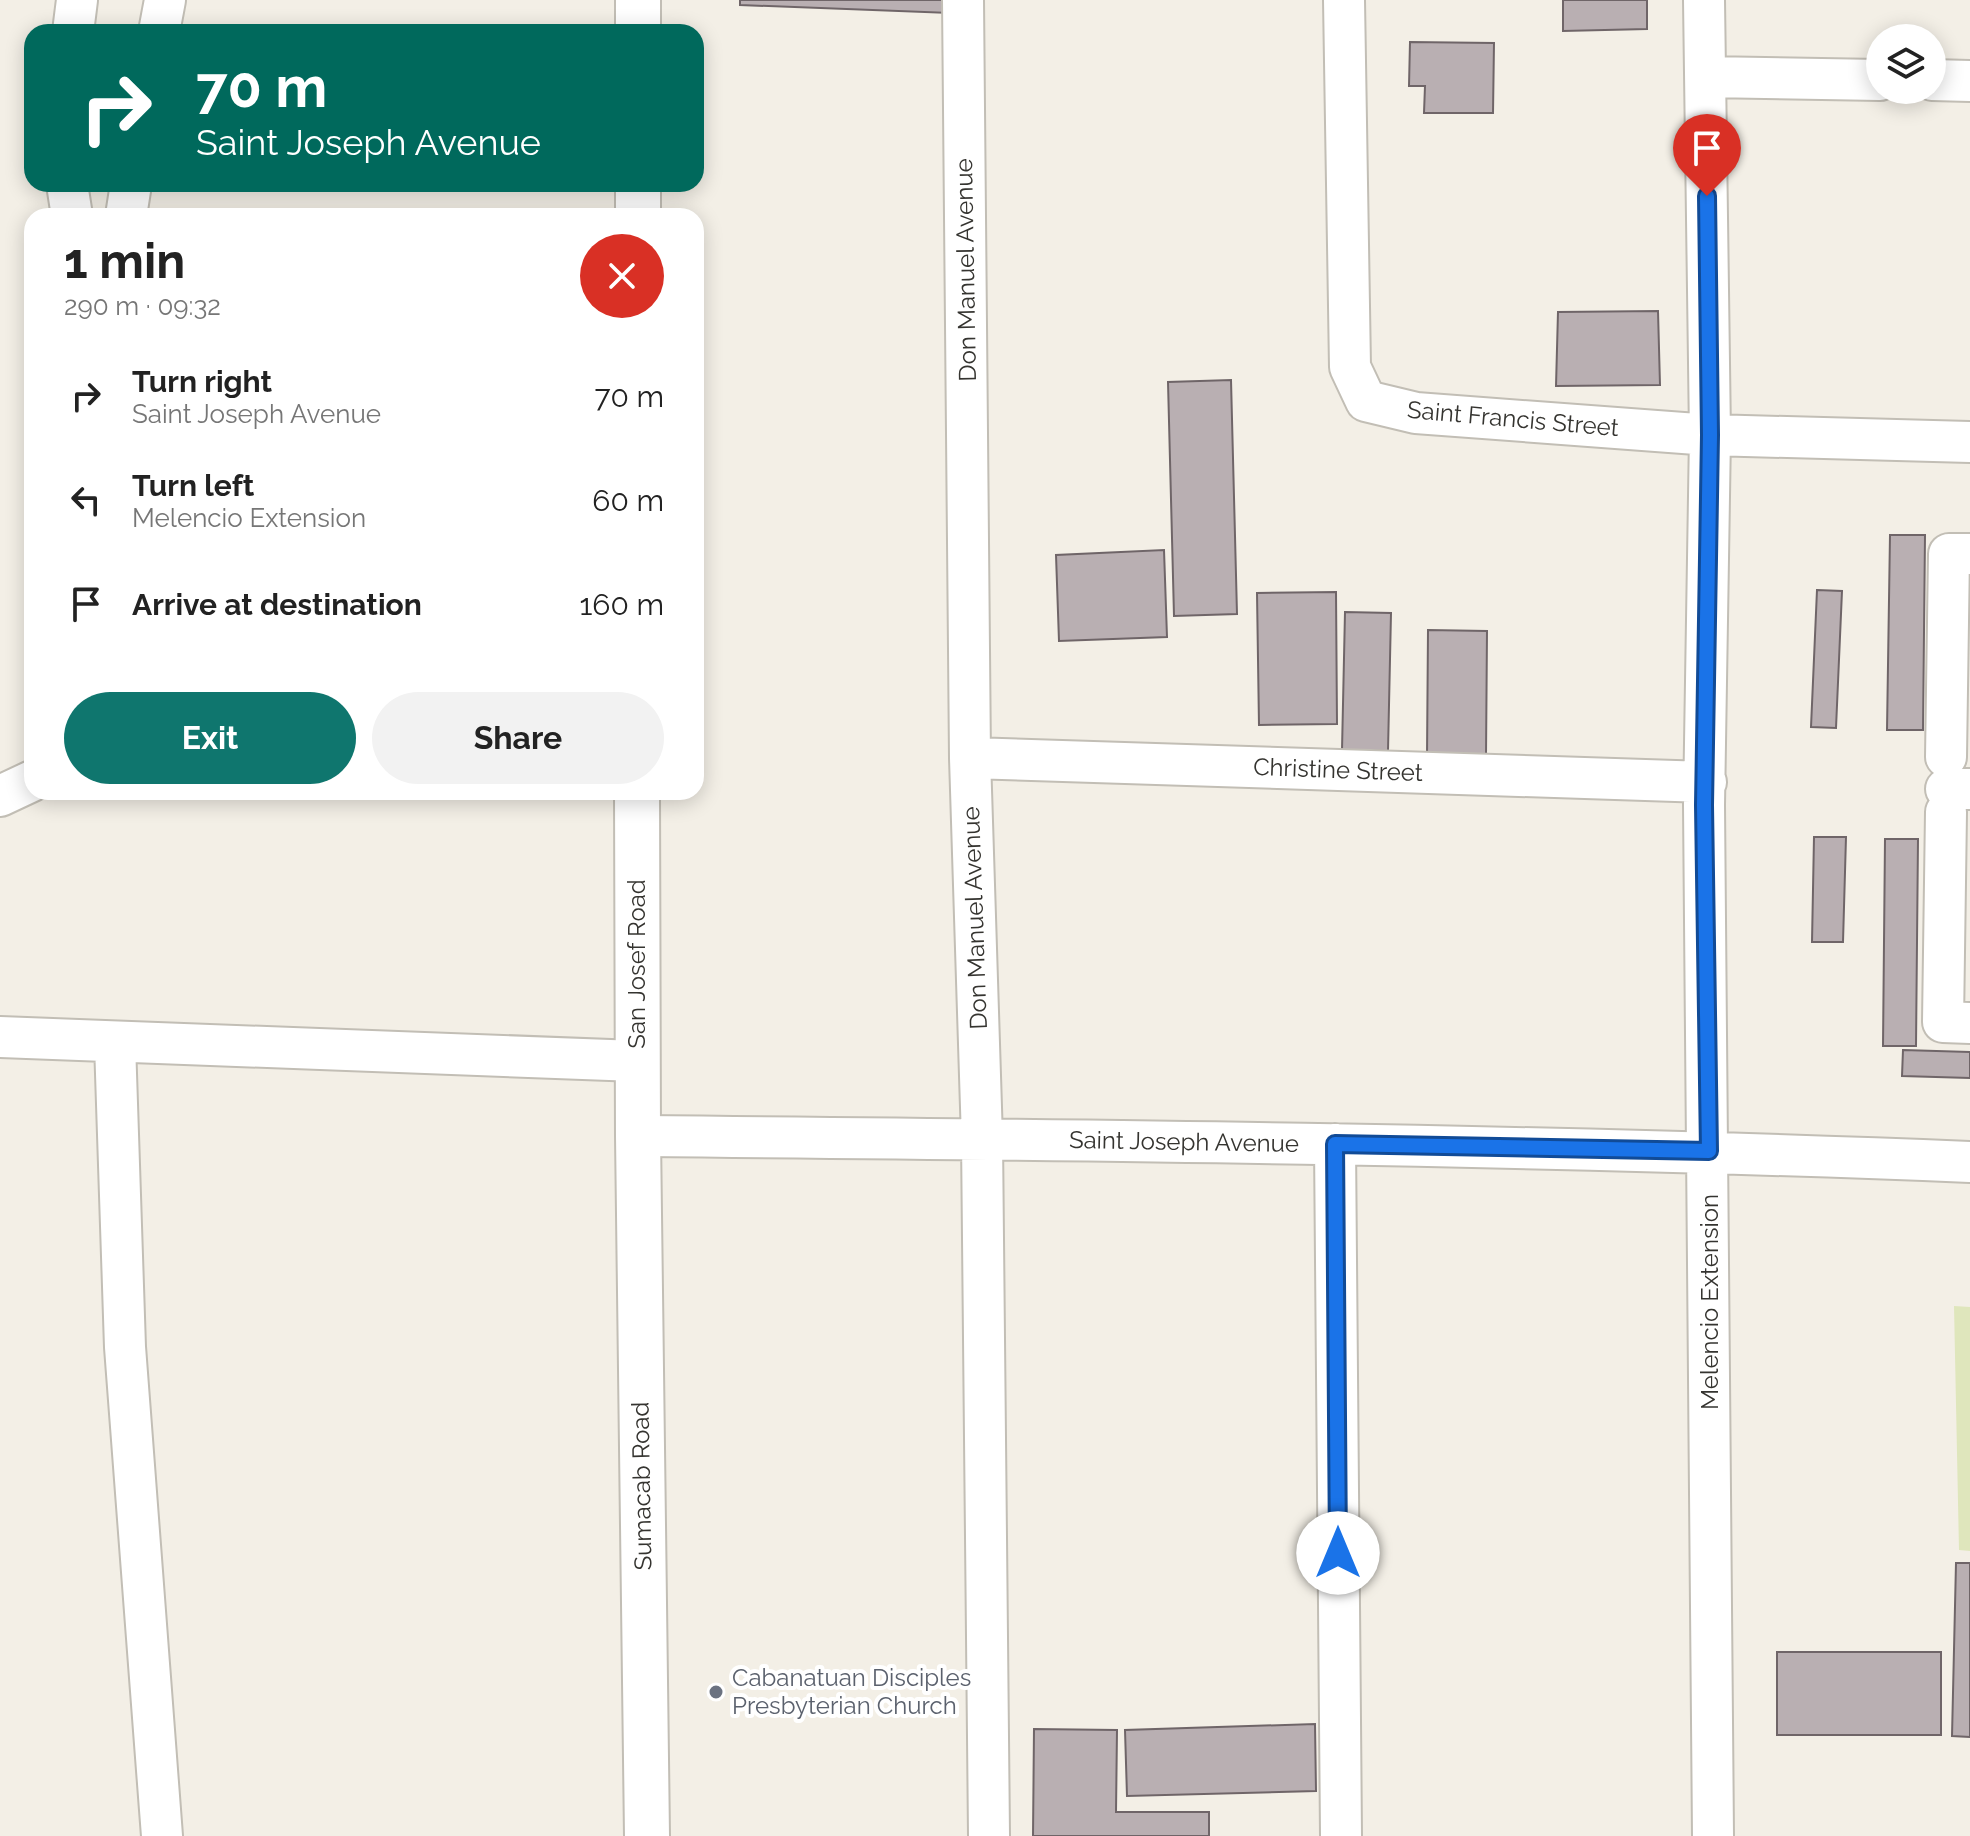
<!DOCTYPE html>
<html lang="en">
<head>
<meta charset="utf-8">
<style>
	:root { --surface:#fff; --page:#f2f2f2; --text:#222; --muted:#767676; --accent:#0f766e }
	body { margin:0; font-family:Raleway,sans-serif; background:var(--page); color:var(--text); height:100vh; display:flex; flex-direction:column; font-size:30px; white-space:nowrap }
	* { box-sizing:border-box; margin:0 }
	p { font-size:26px; color:var(--muted) }
	.icon { flex:none; width:44px; height:44px; fill:none; stroke:currentColor; stroke-width:2; stroke-linecap:round; stroke-linejoin:round }
	.map { position:relative; flex:1; overflow:hidden }
	.panel { position:absolute; left:24px; top:208px; width:680px; height:592px; display:flex; flex-direction:column; background:var(--surface); border-radius:24px; box-shadow:0 4px 20px #0003 }
	.panel>* { flex:none }
	.guide { position:absolute; left:24px; top:24px; width:680px; height:168px; border-radius:24px; box-shadow:0 4px 20px #0003; background:#00695c; color:#fff; overflow:hidden }
	.tools { position:absolute; left:1866px; top:24px; display:grid; gap:16px }
	.tools a { display:grid; place-items:center; width:80px; height:80px; border-radius:50%; background:var(--surface); box-shadow:0 4px 20px #0003; font-size:40px }
	.pin { position:absolute; display:grid; place-items:center; width:68px; height:68px; color:#fff; margin:-82px -34px; border-radius:50% 50% 50% 0; rotate:-45deg; box-shadow:0 0 8px #0007 }
	.pin .icon { rotate:45deg }
	.me { position:absolute; width:88px; margin:-44px; rotate:0deg; stroke-linejoin:round; filter:drop-shadow(0 0 6px #0008) }
	.turn { display:flex; align-items:center; gap:28px; height:168px; padding:0 40px; font-size:36px }
	.turn .icon { width:104px; height:104px; stroke-width:2.5 }
	.turn b { display:block; font-size:56px; line-height:68px }
	.round { display:grid; place-items:center; flex:none; width:84px; height:84px; border-radius:42px; background:var(--page) }
	.summary { display:flex; align-items:center; justify-content:space-between; height:136px; padding:0 40px }
	h1 { font-size:48px; font-weight:700; line-height:60px }
	.cta { display:flex; gap:16px; margin-top:auto; padding:16px 40px }
	.cta a { flex:1; height:92px; border-radius:48px; background:var(--accent); color:#fff; font-size:32px; font-weight:700; line-height:92px; text-align:center }
	.cta a+a { background:var(--page); color:var(--text) }
	ul { padding:0; list-style:none }
	li { display:flex; align-items:center; gap:24px; height:104px; padding:0 40px }
	li div { flex:1 }
	li b { display:block; font-size:30px }
	li em { font-style:normal }
	.map>svg:first-child { display:block }
	.green { fill:#dfe6bc }
	.building { fill:#b9afb2; stroke:#6f6568; stroke-width:2 }
	.lines { fill:none; stroke-linecap:round; stroke-linejoin:round }
	.minor-casing { stroke:#c2beb5; stroke-width:44 }
	.major-casing { stroke:#c2beb5; stroke-width:48 }
	.minor { stroke:#fff; stroke-width:40 }
	.major { stroke:#fff; stroke-width:44 }
	.route-casing { stroke:#114b97; stroke-width:20 }
	.route { stroke:#1a73e8; stroke-width:14 }
	.worship-dot { fill:#6b7280; stroke:#fff; stroke-width:3 }
	.labels { text-anchor:middle; stroke-width:8; stroke-linejoin:round; paint-order:stroke }
	.street-label { font-size:24px; fill:#353430; stroke:#fff }
	.worship-label { font-size:24px; fill:#5b616d; stroke:#fff; text-anchor:start }
</style>
</head>
<body>
<div class="map">
<svg width="1970" height="1836" viewBox="0 0 1970 1836">
	<rect width="100%" height="100%" fill="#f3efe6"/>
	<!-- green -->
	<path class="green" d="M1954,1306L1970,1307V1551L1959,1550Z"/>
	<!-- building -->
	<path class="building" d="M740,0H951L950,13L740,5Z
		M1563,0H1647V29L1563,31Z
		M1410,42L1494,43L1493,113H1424L1425,86H1409Z
		M1658,311L1660,385L1556,386L1558,312Z
		M1231,380L1237,614L1174,616L1168,382Z
		M1890,535H1925L1923,730H1887Z
		M1164,550L1167,637L1059,641L1056,555Z
		M1817,590L1842,591L1836,728L1811,727Z
		M1336,592L1337,724L1259,725L1257,593Z
		M1345,612L1391,613L1388,751L1342,750Z
		M1428,630L1487,631L1486,757H1427Z
		M1814,837H1846L1843,942H1812Z
		M1885,839H1918L1916,1046H1883Z
		M1903,1050L1970,1052V1078L1902,1076Z
		M1956,1563H1970V1737L1952,1736Z
		M1777,1652H1941V1735H1777Z
		M1315,1724L1316,1791L1127,1796L1125,1730Z
		M1034,1729L1117,1730L1116,1812H1209V1836H1033Z"/>
	<g class="lines">
		<defs>
			<path id="minor" d="M963,0L970,758L982,1139L989,1836
				M1344,0L1350,367L1366,401L1416,413L1710,435L1970,442
				M1704,0L1710,435L1704,805L1713,1836
				M73,32L77,0
				M159,32L165,0
				M1706,77L1880,80
				M1932,80L1970,81
				M67,184L72,216
				M126,216L131,184
				M1946,757L1949,554H1970
				M970,758L1706,782
				M1946,789H1970
				M0,796L32,781
				M1946,812L1943,1022L1970,1023
				M0,1037L637,1061
				M115,1043L125,1347L162,1836
				M638,1136C1082,1140 1526,1144 1970,1162
				M1335,1144L1341,1836"/>
			<path id="major" d="M638,32V0
				M638,216V184
				M637,792L638,1136L647,1836"/>
		</defs>
		<!-- minor casing -->
		<use href="#minor" class="minor-casing"/>
		<!-- major casing -->
		<use href="#major" class="major-casing"/>
		<!-- minor -->
		<use href="#minor" class="minor"/>
		<!-- major -->
		<use href="#major" class="major"/>
	</g>
	<g class="lines">
		<defs>
			<path id="route" d="M1338,1553L1335,1144L1709,1151L1704,805L1710,435L1707,196"/>
		</defs>
		<!-- route casing -->
		<use href="#route" class="route-casing"/>
		<!-- route -->
		<use href="#route" class="route"/>
	</g>
	<!-- markers -->
	<circle class="worship-dot" cx="716" cy="1692" r="8"/>
	<g class="labels">
		<!-- street labels -->
		<g class="street-label">
			<text transform="translate(966 270) rotate(-91)" y="8">Don Manuel Avenue</text>
			<text transform="translate(1513 419) rotate(5)" y="8">Saint Francis Street</text>
			<text transform="translate(1338 770) rotate(2)" y="8">Christine Street</text>
			<text transform="translate(975 918) rotate(-92)" y="8">Don Manuel Avenue</text>
			<text transform="translate(637 964) rotate(-90)" y="8">San Josef Road</text>
			<text transform="translate(1184 1142) rotate(1)" y="8">Saint Joseph Avenue</text>
			<text transform="translate(1710 1302) rotate(-90)" y="8">Melencio Extension</text>
			<text transform="translate(642 1486) rotate(-91)" y="8">Sumacab Road</text>
		</g>
		<!-- worship labels -->
		<g class="worship-label">
			<text x="732" y="1686">Cabanatuan Disciples<tspan x="732" dy="28">Presbyterian Church</tspan></text>
		</g>
	</g>
</svg>
<div class="tools">
<a><svg class="icon" aria-label="layers" viewBox="0 0 24 24"><path d="M12 4l9 5-9 5-9-5zM3 14l9 5 9-5"/></svg></a>
</div>
<div class="pin" style="left:1707px;top:196px;background:#d93025"><svg class="icon" aria-label="arrive" viewBox="0 0 24 24"><path d="M6 21V4h12l-3 4 3 4H6"/></svg></div>
<svg class="me" style="left:1338px;top:1553px" viewBox="-20 -20 40 40"><circle r="19" fill="#fff"/><path d="M0-13L10 11 0 6-10 11z" fill="#1a73e8"/></svg>
<div class="guide">
<div class="turn"><svg class="icon" aria-label="right" viewBox="0 0 24 24"><path d="M7 20v-9h11M14 6l5 5-5 5"/></svg><div><b>70 m</b>Saint Joseph Avenue</div></div>
</div>
<section class="panel">
<div class="summary"><div><h1>1 min</h1><p>290 m · 09:32</p></div><a class="round" style="background:#d93025;color:#fff"><svg class="icon" aria-label="close" viewBox="0 0 24 24"><path d="M6 6l12 12M18 6L6 18"/></svg></a></div>
<ul>
<li><svg class="icon" aria-label="right" viewBox="0 0 24 24"><path d="M7 20v-9h11M14 6l5 5-5 5"/></svg><div><b>Turn right</b><p>Saint Joseph Avenue</p></div><em>70 m</em></li>
<li><svg class="icon" aria-label="left" viewBox="0 0 24 24"><path d="M17 20v-9H6M10 6l-5 5 5 5"/></svg><div><b>Turn left</b><p>Melencio Extension</p></div><em>60 m</em></li>
<li><svg class="icon" aria-label="arrive" viewBox="0 0 24 24"><path d="M6 21V4h12l-3 4 3 4H6"/></svg><div><b>Arrive at destination</b></div><em>160 m</em></li>
</ul>
<div class="cta"><a>Exit</a><a>Share</a></div>
</section>
</div>
</body>
</html>
